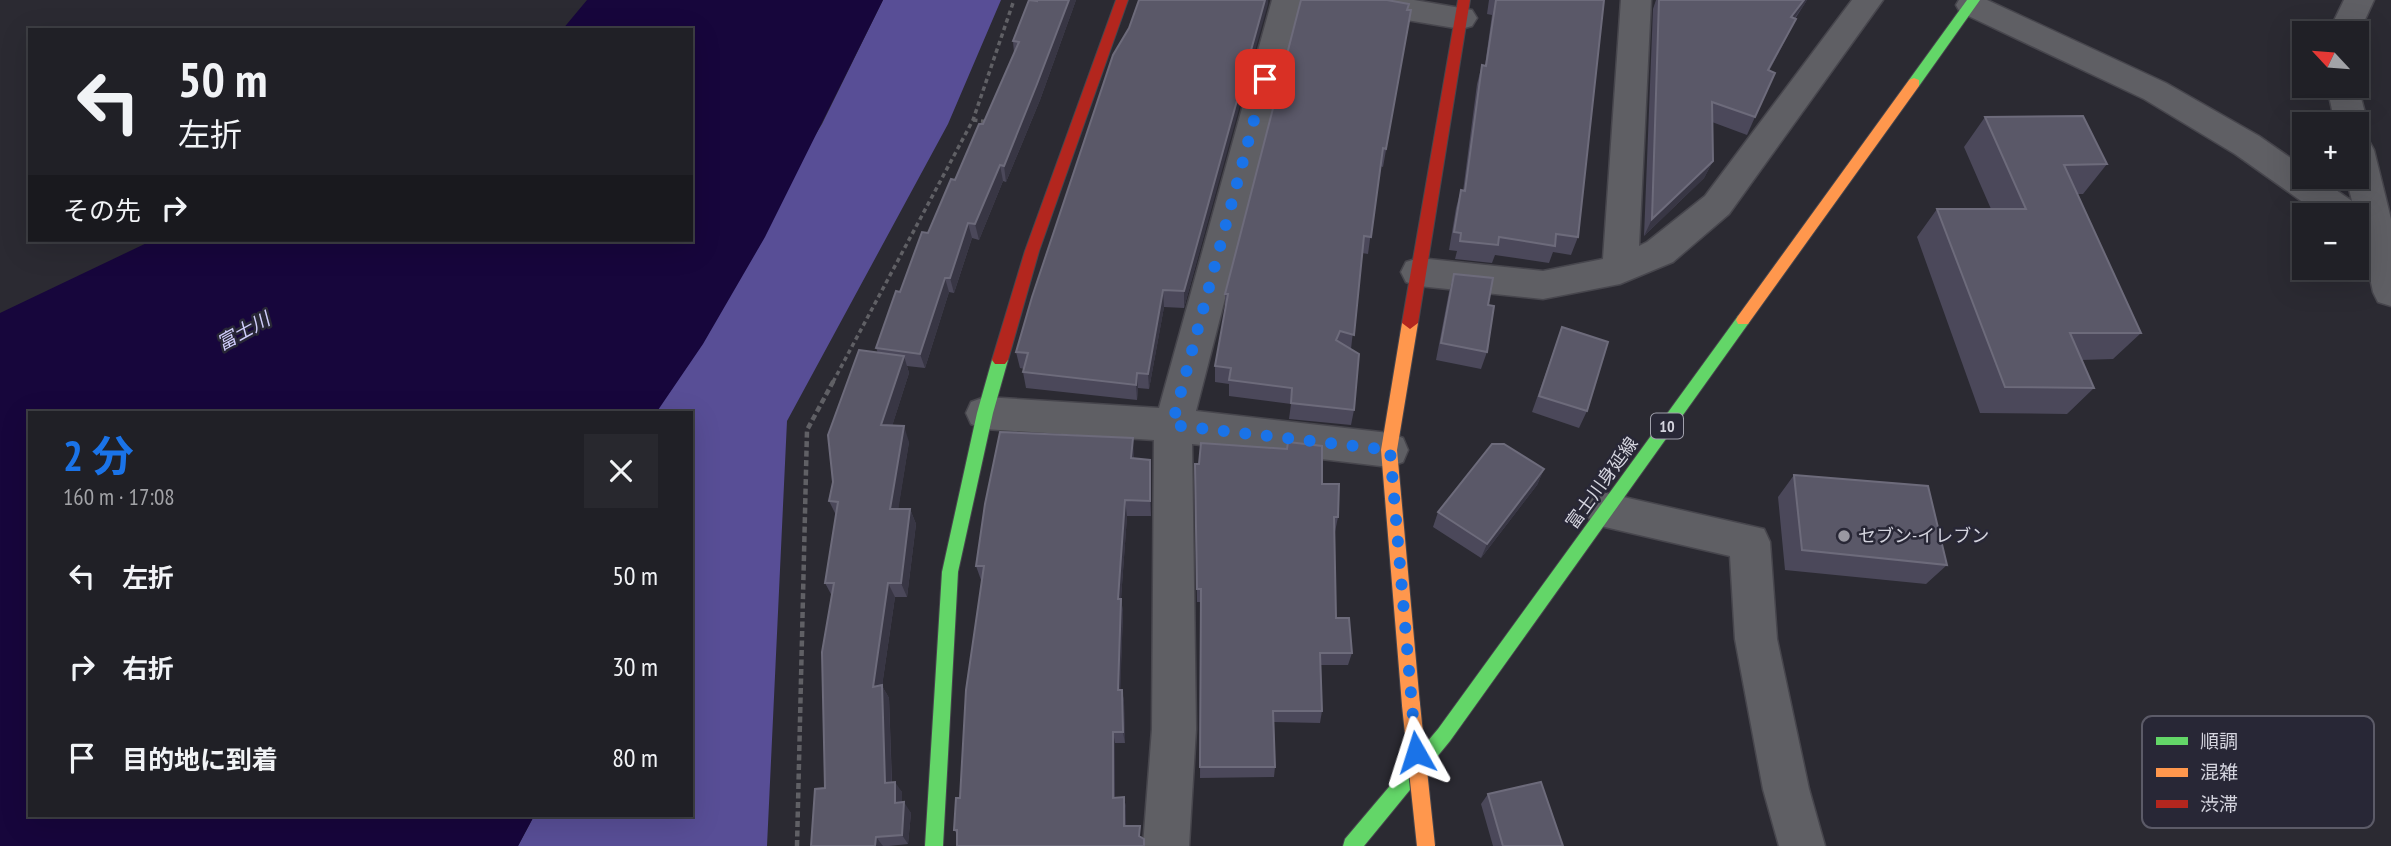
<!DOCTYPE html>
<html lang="ja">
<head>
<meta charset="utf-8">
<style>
	:root { --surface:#202026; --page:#28282e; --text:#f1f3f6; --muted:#a2a3a7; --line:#3d3e43; --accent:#1a73e8 }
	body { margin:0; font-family:"PT Sans Narrow","Noto Sans JP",sans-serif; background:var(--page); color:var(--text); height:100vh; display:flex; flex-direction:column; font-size:26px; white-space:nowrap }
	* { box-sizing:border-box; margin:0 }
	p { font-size:23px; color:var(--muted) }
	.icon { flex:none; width:38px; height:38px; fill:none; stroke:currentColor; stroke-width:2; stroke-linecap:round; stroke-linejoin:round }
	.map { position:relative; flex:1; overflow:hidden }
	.details { position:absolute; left:28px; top:411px; width:665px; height:406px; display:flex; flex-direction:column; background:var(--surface); border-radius:0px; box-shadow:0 7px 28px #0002,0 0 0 2px var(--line) }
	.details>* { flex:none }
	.banner { position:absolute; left:28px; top:28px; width:665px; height:214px; border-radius:0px; box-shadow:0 7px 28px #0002,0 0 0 2px var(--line); background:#202026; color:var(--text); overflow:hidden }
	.needle { width:46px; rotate:296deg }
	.buttons { position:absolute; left:2292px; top:21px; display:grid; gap:14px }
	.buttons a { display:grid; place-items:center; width:77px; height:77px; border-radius:0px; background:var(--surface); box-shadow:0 7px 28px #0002,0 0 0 2px var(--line); font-size:35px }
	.pin { position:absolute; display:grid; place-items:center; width:60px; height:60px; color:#fff; margin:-30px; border-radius:14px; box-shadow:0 4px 10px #0006 }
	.me { position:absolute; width:77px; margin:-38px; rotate:354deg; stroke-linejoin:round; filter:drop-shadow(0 0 5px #0008) }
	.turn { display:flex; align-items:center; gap:24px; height:147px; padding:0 35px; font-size:32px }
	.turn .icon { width:91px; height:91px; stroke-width:2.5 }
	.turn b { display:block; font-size:49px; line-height:60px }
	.then { display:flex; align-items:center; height:66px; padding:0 35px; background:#0003; gap:14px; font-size:26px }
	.round { display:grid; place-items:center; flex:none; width:74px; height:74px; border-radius:0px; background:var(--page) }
	.summary { display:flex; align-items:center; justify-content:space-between; height:119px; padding:0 35px }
	h1 { font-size:42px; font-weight:700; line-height:52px; color:var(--accent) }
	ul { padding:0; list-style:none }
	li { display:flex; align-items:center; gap:21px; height:91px; padding:0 35px }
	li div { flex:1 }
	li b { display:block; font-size:26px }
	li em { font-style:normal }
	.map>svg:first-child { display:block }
	.forest { fill:#584e96 }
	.water { fill:#17063c }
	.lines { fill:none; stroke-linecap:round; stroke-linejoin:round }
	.street-casing { stroke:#47464d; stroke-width:3 }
	.fast-casing { stroke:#47464d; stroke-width:2 }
	.slow-casing { stroke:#47464d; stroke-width:2 }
	.jam-casing { stroke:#47464d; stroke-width:2 }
	.path-far1 { stroke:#606065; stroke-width:3.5; stroke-dasharray:4.5 3.5; stroke-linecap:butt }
	.path { stroke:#606065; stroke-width:4.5; stroke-dasharray:6 3.5; stroke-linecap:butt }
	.street { fill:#5f5f64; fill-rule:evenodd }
	.fast { fill:#63d668; fill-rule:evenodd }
	.slow { fill:#ff974d; fill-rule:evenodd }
	.jam { fill:#b3261e; fill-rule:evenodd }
	.slow-bridge-casing { stroke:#47464d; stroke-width:20; stroke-linecap:butt }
	.slow-bridge { stroke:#ff974d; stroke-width:18 }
	.wall { fill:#4b485a }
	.shaded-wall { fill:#383644 }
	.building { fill:#5a5868; stroke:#6d6b7b; stroke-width:2 }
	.route { stroke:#1a73e8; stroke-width:12; stroke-dasharray:0 21.6 }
	.poi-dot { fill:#9998a2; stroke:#282736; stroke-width:2.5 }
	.labels { text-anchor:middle; stroke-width:5; stroke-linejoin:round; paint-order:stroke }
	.shield { fill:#282736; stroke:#a0a0ac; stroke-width:2 }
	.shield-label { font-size:16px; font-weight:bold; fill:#d4d4de }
	.street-label { font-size:18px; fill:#d4d4de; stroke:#282736 }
	.poi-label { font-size:18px; fill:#d4d4de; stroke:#282736; text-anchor:start }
	.water-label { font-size:19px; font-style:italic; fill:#cfcdfa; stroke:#282736 }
	.key { fill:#282736; stroke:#5c5b68; stroke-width:2 }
	.key-label { font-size:19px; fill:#d4d4de }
</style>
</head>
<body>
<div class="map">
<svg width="2391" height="846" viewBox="0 0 2391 846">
	<rect width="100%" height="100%" fill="#2b2a32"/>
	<!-- forest -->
	<path class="forest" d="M883,0H1001L948,124L787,421L767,846H518L534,816H691V413H647L822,124Z"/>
	<!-- water -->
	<path class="water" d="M587,0H883L765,237L703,344L656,413H30V816H534L518,846H0V313L153,240H691V30H562Z"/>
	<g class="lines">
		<defs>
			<path id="street" d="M1272,0H1302L1196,411L1389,433L1403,438L1408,450L1403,462L1389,467L1192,444L1196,729L1189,846H1143L1152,729L1154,440L985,429L971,424L966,413L971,402L985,397L1159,408Z
				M1331,0H1414L1472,10L1477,18L1472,26L1461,29L1346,10L1335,7Z
				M1621,0H1651L1639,246L1647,242L1705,196L1852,0H1883L1729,214L1673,262L1620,284L1543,299L1419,286L1406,282L1401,272L1406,262L1419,258L1543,271L1603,259Z
				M1959,0H1987L2166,83L2259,136L2305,168V177H2317L2352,201L2346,177H2357V138L2369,141L2374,150L2391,219V306L2378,302L2373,292L2357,215H2321L2235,154L2144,99L1960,12L1956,5Z
				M2344,0H2374L2357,37V33H2328Z
				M2357,83L2368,124L2363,133L2357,134V124H2335L2327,86H2357Z
				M1606,493L1764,529L1770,542L1777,639L1809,789L1825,846H1779L1763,789L1735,639L1730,556L1592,524L1586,511L1592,498Z"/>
			<path id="fast" d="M1967,0H1980L1919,86H1909V80Z
				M1743,314L1750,320L1748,324L1450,741L1364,846H1343L1345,839L1438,729L1738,316Z
				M1000,354L1005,356L1008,360L993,413L958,572L943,846H925L942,572L977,413L992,360L995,356Z"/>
			<path id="slow" d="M1914,78L1919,80V86L1748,324H1738L1736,320L1738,316L1909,80Z
				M1410,317L1418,323L1397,450L1420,705L1417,711L1411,714L1405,711L1402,705L1381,450L1402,323Z"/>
			<path id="jam" d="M1116,0H1128L1039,251L1008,360L1005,364H995L992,360L1025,251Z
				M1458,0H1470L1418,323L1410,329L1402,323Z"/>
		</defs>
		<!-- street casing -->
		<use href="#street" class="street-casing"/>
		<!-- fast casing -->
		<use href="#fast" class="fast-casing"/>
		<!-- slow casing -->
		<use href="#slow" class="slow-casing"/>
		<!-- jam casing -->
		<use href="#jam" class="jam-casing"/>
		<!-- path-far1 -->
		<path class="path-far1" d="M973,120L990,122
			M833,382L973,120L1014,0"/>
		<!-- path -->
		<path class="path" d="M797,846L807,430L834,380"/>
		<!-- street -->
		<use href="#street" class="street"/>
		<!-- fast -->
		<use href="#fast" class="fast"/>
		<!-- slow -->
		<use href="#slow" class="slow"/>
		<!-- jam -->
		<use href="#jam" class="jam"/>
		<defs>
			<path id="slow-bridge" d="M1411,705L1426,846"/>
		</defs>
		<!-- slow-bridge casing -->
		<use href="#slow-bridge" class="slow-bridge-casing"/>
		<!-- slow-bridge -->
		<use href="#slow-bridge" class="slow-bridge"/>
	</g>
	<!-- wall -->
	<path class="wall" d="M1032,0H1076L1040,100L1006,182L1003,181L979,240L972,238L954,293L949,292L925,368L907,366L909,373L892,426L909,442L898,509H910L916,524L907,597H895L882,686L889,698L892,782L902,792V802L911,813L908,844L889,846H811L825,788L832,596L825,583L836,515L829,501L878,353L876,348L928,233L983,124L1014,53L1013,41Z
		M1139,0H1268L1184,308L1164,307L1149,389L1138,388L1137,400L1026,388L1023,372L1024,369L1020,368L1016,352Z
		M1489,0H1604L1578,237L1571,255L1553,252L1549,263L1495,255L1492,263L1455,259L1457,251L1449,250L1456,208L1461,190L1463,191L1477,84L1482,65H1485L1492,15L1487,14Z
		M1656,0H1807L1795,19L1787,37L1769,71L1755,117L1747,135L1712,122L1713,161L1704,178L1644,236L1653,9Z
		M1407,10H1411L1383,167L1380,166L1368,254L1362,253L1351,349L1354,410L1351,425L1289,419L1291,404L1229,396V384L1215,382V366L1225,311V294Z
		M1985,117L2107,164L2083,194H2077L2141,333L2113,359L2081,360L2094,388L2067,414L1980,413L1917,237L1937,209H1991L1964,147Z
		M1454,274L1487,352L1481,369L1436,360L1449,292Z
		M1562,327L1587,411L1579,428L1532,412Z
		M1134,454V458L1151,475V516H1127L1121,599L1123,612L1120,690H1122L1124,702L1125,743H1115V798L1124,797L1126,808V826L957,834L954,830L960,798L982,580H981L976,566Z
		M1195,464L1322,484L1338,517L1335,532H1334L1336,618L1352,653L1348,665H1321L1322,711L1320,723L1274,722L1275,767L1274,777L1200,778L1201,602H1197Z
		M1544,469L1537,485L1481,558L1433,527L1438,512Z
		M1794,475L1947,565L1926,584L1785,570L1778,497Z
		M1488,794L1563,846H1493L1481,804Z"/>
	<!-- shaded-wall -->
	<path class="shaded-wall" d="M1069,0H1076L1040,100L1006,182L1004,166Z
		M1265,0H1268V4L1184,308V291Z
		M1804,0H1807L1804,5L1782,35L1791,17Z
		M1796,19L1787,37L1759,88L1768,70Z
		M1713,161L1704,178L1644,236L1652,219Z
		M1000,165L1003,181L979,240L975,224Z
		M968,223L972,238L954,293L950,278Z
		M945,278L949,292L925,368L920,354Z
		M1163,290L1164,307L1149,389L1148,374Z
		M904,356L909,373L887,442L881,425Z
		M1137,373L1138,388L1137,400L1136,385Z
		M904,426L909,442L896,524L890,509Z
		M1133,438L1134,454L1133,474L1131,458Z
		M1150,460L1151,475V516L1150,501Z
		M1544,469L1537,485L1481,558L1487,544Z
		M1125,500L1127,516L1120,612L1118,599Z
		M910,509L916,524L907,597L901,583Z
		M888,583L895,597L882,686L889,698L892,793L885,783L873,687Z
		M1121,599L1123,612L1120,702L1118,690Z
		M1122,690L1124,702L1125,743L1123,732Z
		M1113,732L1115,743L1114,808L1113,798Z
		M895,782L902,792V813L895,803Z
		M1124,797L1126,808L1125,836L1124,826Z
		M904,802L911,813L908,844L902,835Z
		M876,837L883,846H875Z"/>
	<!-- building -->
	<path class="building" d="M1029,0L1037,1V0H1069L1037,84L1004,166L1000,165L975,224L968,223L950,278H945L920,354L876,348L896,291L900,292L922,232L928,233L951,179L955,180L979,124H983L1019,42L1013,41Z
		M1139,0H1265L1184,291L1163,290L1148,374L1137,373L1136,385L1023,372L1028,353L1016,352L1032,297L1113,55L1129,28Z
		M1301,0H1387L1409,4L1407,10H1411L1386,149L1383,148L1371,237L1364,236L1354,335L1340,331L1336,340L1359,354L1354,410L1291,403L1292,388L1229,380L1231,368L1215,366L1228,294H1225Z
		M1496,0H1604L1578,237L1556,234L1555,246L1499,237L1498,245L1460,241L1461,233L1454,232L1461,190L1465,191L1482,65L1486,66Z
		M1659,0H1804L1791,17L1796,19L1768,70L1775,73L1755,117L1712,102L1713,161L1652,219Z
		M2083,116L2107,164L2064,165L2141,333H2070L2094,388L2005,387L1937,209H2026L1985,117Z
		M1454,274L1493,278L1488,305L1494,306L1487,352L1441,343Z
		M1562,327L1608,342L1587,411L1539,396Z
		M859,350L904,356L881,425L904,426L890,509H910L901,583H888L873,687L882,685L885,783L895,782V803L904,802L902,835L876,837L875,846H811L815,789L825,788L822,652L834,583H825L838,502L829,501L833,482L828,435Z
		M1000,432L1133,438L1131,458L1150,460V501L1125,500L1118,599H1121L1118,690H1122L1123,732H1113V798L1124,797V826H1140L1139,836L1144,839V846H957V830H954L956,798H960L966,690L984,566H976L985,504Z
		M1288,442L1322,446V484H1339L1338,517H1334L1336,618H1349L1352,653H1320L1322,711H1273L1275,767H1200L1201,589H1197L1195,464H1199L1201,443L1287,449Z
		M1492,444H1504L1544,469L1487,544L1438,512Z
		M1794,475L1928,486L1947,565L1802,550Z
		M1541,782L1563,846H1503L1488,794Z"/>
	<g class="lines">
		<!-- route -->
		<path class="route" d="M1265,79L1172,425L1390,450L1416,752"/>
	</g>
	<!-- markers -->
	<circle class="poi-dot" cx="1844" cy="536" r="7"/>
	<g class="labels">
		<!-- shield labels -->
		<rect class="shield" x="1651" y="413.5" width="32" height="25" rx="5"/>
		<g class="shield-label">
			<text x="1667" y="432">10</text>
		</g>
		<!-- street labels -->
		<g class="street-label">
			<text transform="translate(1602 483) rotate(-54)" y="6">富士川身延線</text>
		</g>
		<!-- poi labels -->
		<g class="poi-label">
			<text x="1858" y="542">セブン-イレブン</text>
		</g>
		<!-- water labels -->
		<g class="water-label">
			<text transform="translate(243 331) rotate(-29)" y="7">富士川</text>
		</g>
	</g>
	<!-- legend -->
	<rect x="2142" y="716" width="232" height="112" rx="10" class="key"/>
	<rect x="2156" y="737" width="32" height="8" fill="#63d668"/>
	<rect x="2156" y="768" width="32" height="9" fill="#ff974d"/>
	<rect x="2156" y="800" width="32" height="8" fill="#b3261e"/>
	<g class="key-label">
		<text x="2200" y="748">順調</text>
		<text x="2200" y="779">混雑</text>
		<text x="2200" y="811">渋滞</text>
	</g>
</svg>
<div class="buttons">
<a><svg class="needle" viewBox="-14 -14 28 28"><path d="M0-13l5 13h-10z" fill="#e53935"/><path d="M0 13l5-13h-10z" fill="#a2a3a7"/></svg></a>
<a>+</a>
<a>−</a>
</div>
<div class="pin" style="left:1265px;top:79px;background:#d93025"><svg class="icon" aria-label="arrive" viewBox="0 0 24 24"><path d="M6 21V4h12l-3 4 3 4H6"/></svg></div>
<svg class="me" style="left:1416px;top:752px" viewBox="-20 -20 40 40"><path d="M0-17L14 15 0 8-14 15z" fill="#1a73e8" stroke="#fff" stroke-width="4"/></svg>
<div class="banner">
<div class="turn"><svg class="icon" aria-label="left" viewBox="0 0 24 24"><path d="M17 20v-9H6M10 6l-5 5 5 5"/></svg><div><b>50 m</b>左折</div></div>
<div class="then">その先<svg class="icon" aria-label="right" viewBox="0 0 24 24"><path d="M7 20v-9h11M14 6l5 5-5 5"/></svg></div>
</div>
<section class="details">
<div class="summary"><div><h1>2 分</h1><p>160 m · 17:08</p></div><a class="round"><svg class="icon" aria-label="close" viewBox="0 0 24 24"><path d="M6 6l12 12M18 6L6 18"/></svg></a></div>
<ul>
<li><svg class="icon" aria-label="left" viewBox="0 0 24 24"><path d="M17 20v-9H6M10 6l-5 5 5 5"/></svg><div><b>左折</b></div><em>50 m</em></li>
<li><svg class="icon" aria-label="right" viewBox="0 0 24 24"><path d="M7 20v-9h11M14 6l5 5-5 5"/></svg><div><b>右折</b></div><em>30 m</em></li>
<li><svg class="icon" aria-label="arrive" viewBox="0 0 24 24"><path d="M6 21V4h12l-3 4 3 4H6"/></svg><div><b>目的地に到着</b></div><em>80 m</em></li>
</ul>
</section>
</div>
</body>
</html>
